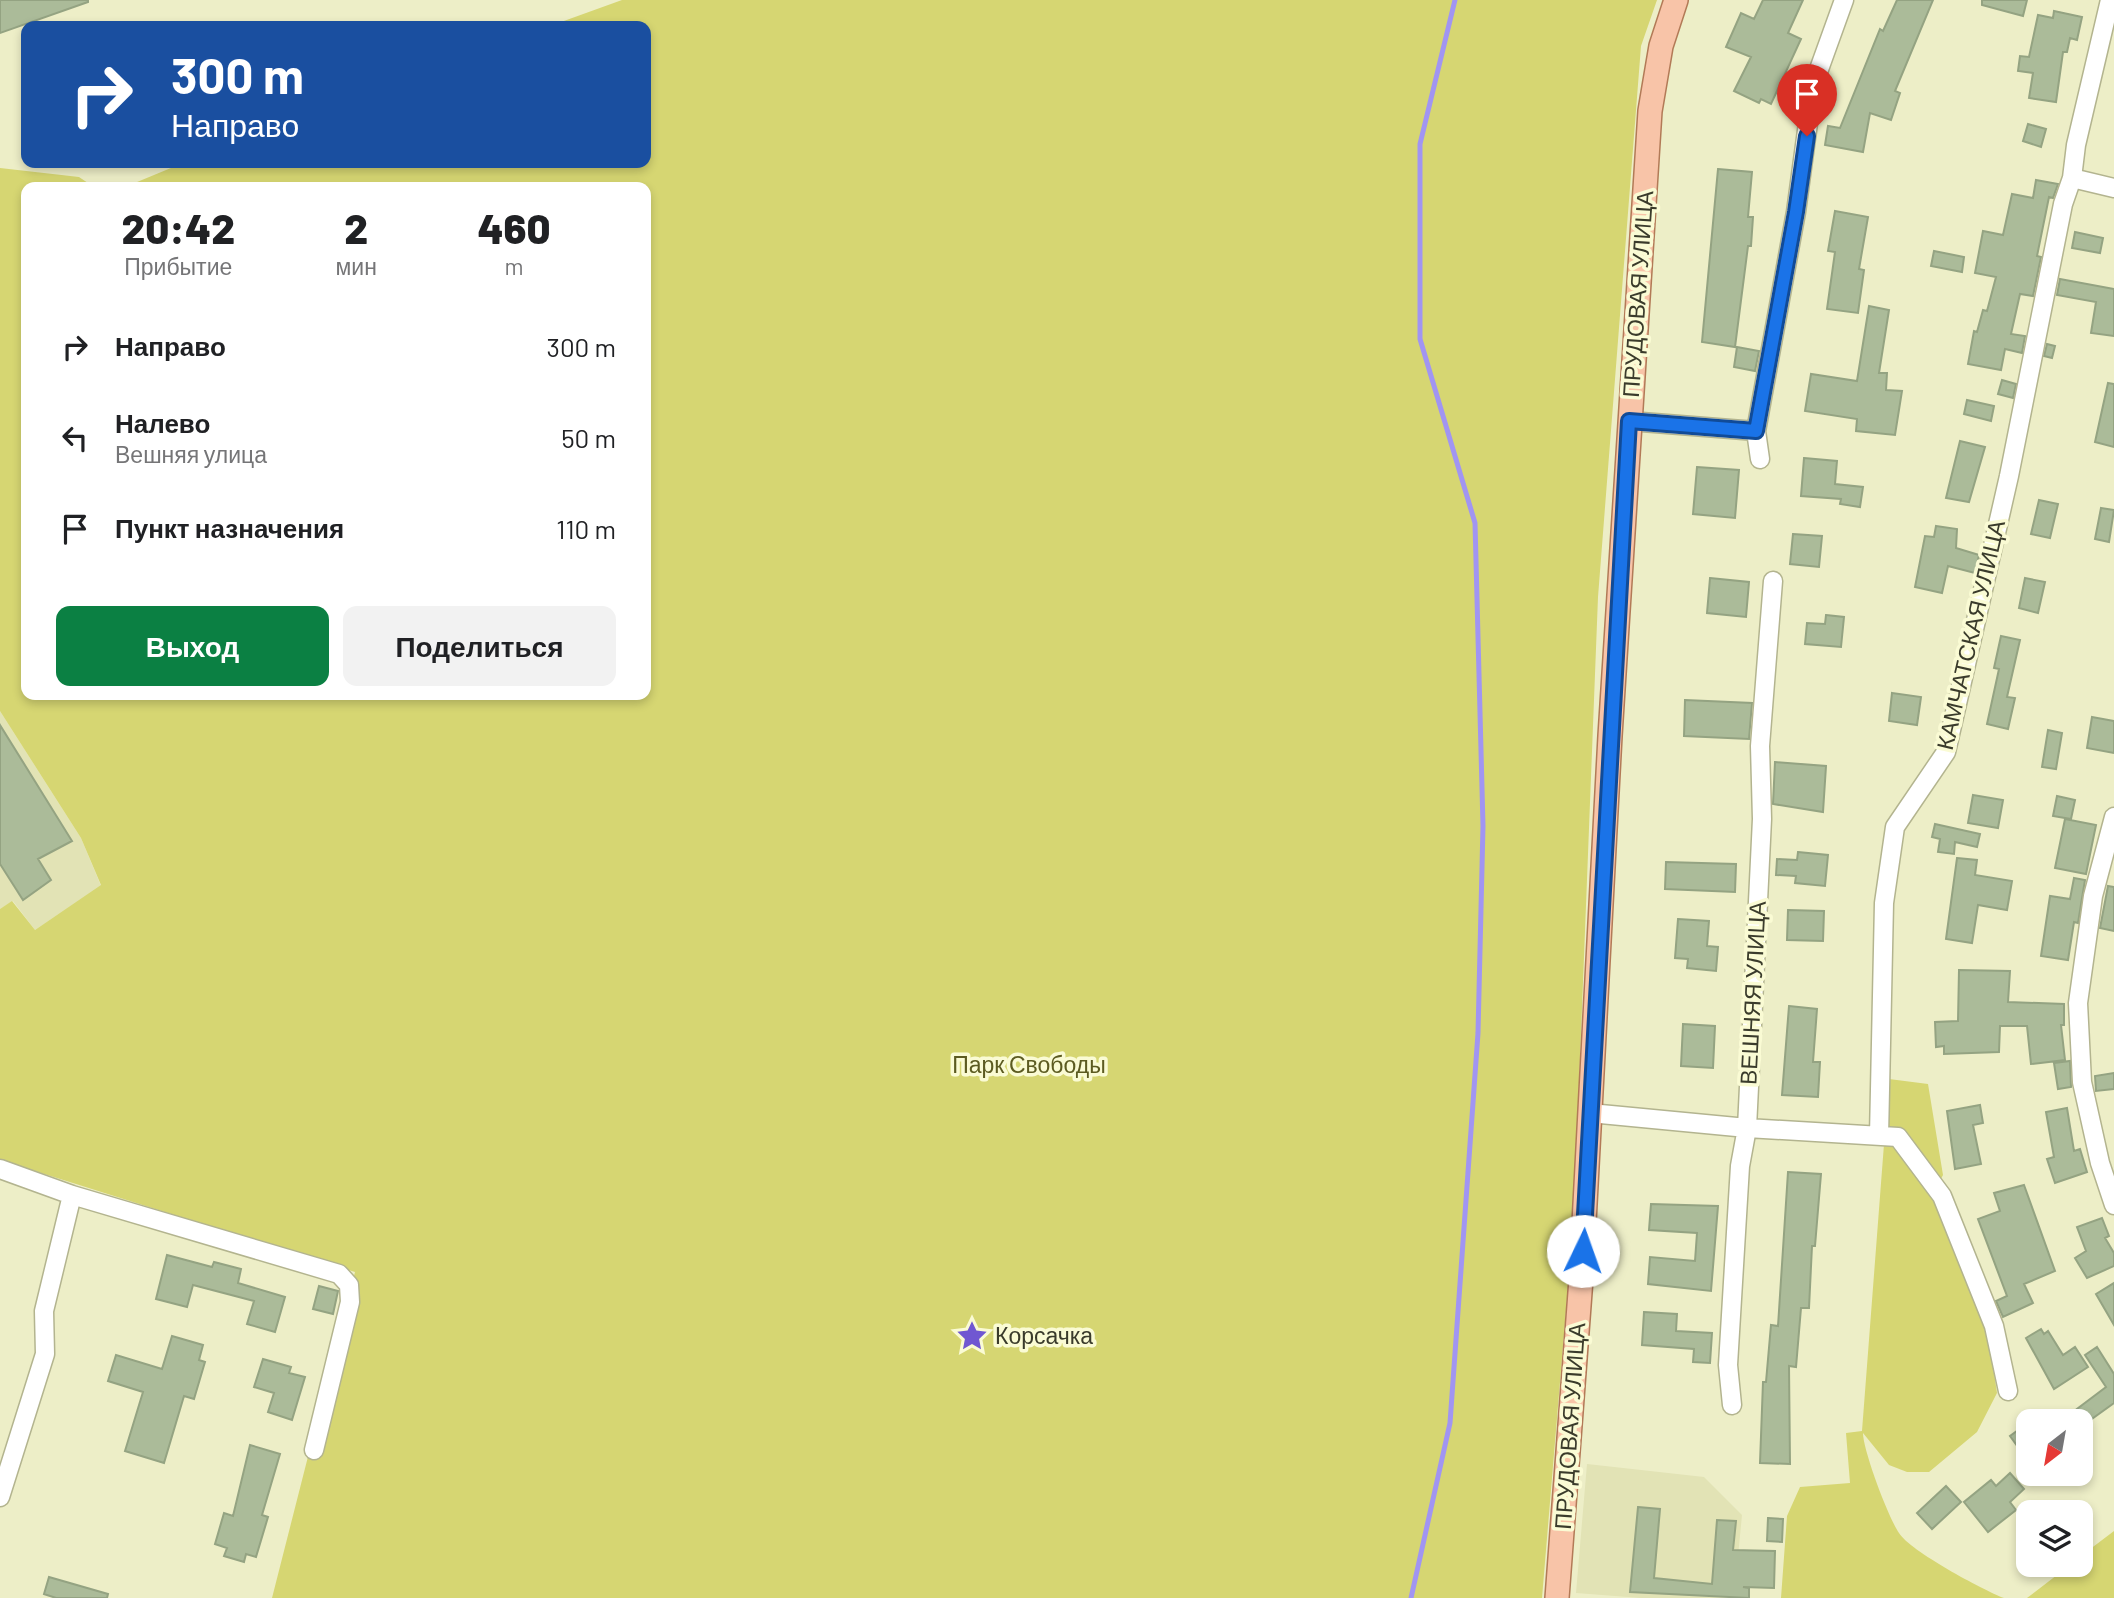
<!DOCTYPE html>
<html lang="ru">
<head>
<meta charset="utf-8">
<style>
	:root { --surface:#fff; --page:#f2f2f2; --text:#202124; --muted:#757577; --accent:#0b8043 }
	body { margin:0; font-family:Barlow,sans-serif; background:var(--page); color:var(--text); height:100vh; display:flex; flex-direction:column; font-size:26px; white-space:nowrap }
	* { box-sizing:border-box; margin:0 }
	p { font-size:23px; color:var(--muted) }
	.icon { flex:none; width:38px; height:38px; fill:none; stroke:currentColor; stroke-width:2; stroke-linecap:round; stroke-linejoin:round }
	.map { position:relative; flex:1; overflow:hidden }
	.side { position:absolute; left:21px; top:182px; width:630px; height:518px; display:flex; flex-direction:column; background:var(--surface); border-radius:14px; box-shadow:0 4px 10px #0003 }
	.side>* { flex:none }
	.top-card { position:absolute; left:21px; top:21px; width:630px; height:147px; border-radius:14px; box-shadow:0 4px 10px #0003; background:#1a4fa0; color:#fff; overflow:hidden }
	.needle { width:46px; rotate:211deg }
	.buttons { position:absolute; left:2016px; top:1409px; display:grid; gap:14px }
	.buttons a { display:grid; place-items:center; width:77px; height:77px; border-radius:14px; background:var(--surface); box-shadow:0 4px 10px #0003; font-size:35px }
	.pin { position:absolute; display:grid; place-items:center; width:60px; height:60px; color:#fff; margin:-72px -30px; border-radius:50% 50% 50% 0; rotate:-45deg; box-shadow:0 0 7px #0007 }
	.pin .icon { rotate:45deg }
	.me { position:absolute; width:77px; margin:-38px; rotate:3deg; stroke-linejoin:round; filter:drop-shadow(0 0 5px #0008) }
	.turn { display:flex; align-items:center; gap:24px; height:147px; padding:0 35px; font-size:32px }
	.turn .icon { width:91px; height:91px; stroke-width:2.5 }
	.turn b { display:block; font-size:49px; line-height:60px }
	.eta { display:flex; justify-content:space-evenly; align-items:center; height:119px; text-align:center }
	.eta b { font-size:42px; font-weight:800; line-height:49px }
	.cta { display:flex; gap:14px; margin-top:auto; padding:14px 35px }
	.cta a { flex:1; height:80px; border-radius:14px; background:var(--accent); color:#fff; font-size:28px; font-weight:800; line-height:80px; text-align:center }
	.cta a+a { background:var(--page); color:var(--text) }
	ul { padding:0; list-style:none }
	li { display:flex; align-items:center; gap:21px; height:91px; padding:0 35px }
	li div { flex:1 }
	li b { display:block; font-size:26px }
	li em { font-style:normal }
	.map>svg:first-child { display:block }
	.built { fill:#e2e3b5 }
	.green { fill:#d6d672 }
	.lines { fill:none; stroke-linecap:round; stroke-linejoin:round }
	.stream { stroke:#a195f2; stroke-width:5 }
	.building { fill:#abbb99; stroke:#94a382; stroke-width:2 }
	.minor-casing { stroke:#b3b48f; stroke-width:21 }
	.major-casing { stroke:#b27a57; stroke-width:26 }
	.minor { stroke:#fff; stroke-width:18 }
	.major { stroke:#f8c4a8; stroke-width:23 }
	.route-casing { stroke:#114b97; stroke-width:18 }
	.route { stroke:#1a73e8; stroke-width:12 }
	.labels { text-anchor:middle; stroke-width:7; stroke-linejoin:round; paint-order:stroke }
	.street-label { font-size:23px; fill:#3a3b2b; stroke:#fafbd4 }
	.park-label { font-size:23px; fill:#5c5b21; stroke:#fafbd4 }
	.poi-label { font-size:23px; fill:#3a3b2b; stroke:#fafbd4; text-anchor:start }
</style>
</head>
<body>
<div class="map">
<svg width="2114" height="1598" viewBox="0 0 2114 1598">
	<rect width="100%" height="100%" fill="#edeec7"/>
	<!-- built -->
	<path class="built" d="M0,711L81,838L101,886L35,930L13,901L0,909Z
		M1587,1464L1704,1477L1742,1515L1734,1598H1641L1576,1593Z"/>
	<!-- green -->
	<path class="green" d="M622,0H1657L1641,46L1598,597L1574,1214L1542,1598H272L355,1272L0,1160V909L12,901L35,930L101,885L81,838L0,711V168L79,177L94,187H26V695H646V187H125L183,163H646V26H550Z
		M1889,1079L1928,1084L1943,1175L1933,1194L1987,1325L1997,1393L1977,1432L1929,1472H1907L1889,1465L1863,1433C1863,1450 1888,1517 1899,1533C1910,1551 1983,1590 2004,1598H1781L1787,1516L1800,1487L1850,1483L1846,1433L1862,1431Z
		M2114,1531V1598H2027L2070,1565L2081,1564V1556Z"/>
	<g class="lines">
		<!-- stream -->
		<path class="stream" d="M1411,1598L1450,1423L1478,1033L1483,826L1475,523L1420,339V144L1455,0"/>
	</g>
	<!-- building -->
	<path class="building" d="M0,0H88V2L0,33Z
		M1763,0H1803L1788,33L1801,39L1771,104L1761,99L1759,103L1734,91L1751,57L1726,47L1741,13L1754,19Z
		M1897,0H1933L1895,91L1900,93L1891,120L1870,113L1863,152L1825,145L1828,126L1840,128L1880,29L1883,31Z
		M1982,0H2027L2023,16L1982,5Z
		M2054,11L2082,17L2077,40L2070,38L2067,52H2063L2056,102L2029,98L2033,73L2018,71L2020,56L2029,57L2038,15L2053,18Z
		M2028,124L2046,129L2041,147L2023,141Z
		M1718,169L1752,172L1748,217H1753L1751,246H1748L1735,347L1702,342Z
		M2036,180L2058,184L2053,198L2049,197L2037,256L2041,257L2033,296L2020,294L2011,334L2025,336L2022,353L2005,349L2001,370L1968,364L1974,331L1977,332L1983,310L1987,311L1996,277L1975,273L1983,231L2003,235L2012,194L2033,198Z
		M1835,211L1868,217L1859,269L1864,270L1858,313L1827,309L1835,252L1828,251Z
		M2075,232L2103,238L2100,253L2072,248Z
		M1934,251L1964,257L1962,272L1931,266Z
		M2060,279L2114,289V336L2091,333L2096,302L2057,295Z
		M1869,306L1889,310L1879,373H1887L1886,390L1902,391L1895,435L1856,431L1857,419L1805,411L1811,374L1857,381Z
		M2047,344L2055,346L2052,358L2044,356Z
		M1737,347L1759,351L1755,371L1734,367Z
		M2002,380L2016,384L2013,398L1998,394Z
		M2108,383L2114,384V447L2095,442Z
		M1967,400L1994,406L1991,421L1964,414Z
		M1960,441L1985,447L1969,502L1946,498Z
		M1804,458L1837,461L1835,484L1863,487L1860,507L1840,504L1841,499L1801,496Z
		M1697,467L1739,470L1735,518L1693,514Z
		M2039,500L2058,504L2050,538L2031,534Z
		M2101,508L2114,510L2109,542L2095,539Z
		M1936,526L1957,529L1956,548L1979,555L1975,573L1948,566L1942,593L1915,587L1925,536L1934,537Z
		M1793,534L1822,536L1819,567L1790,564Z
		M1710,578L1749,582L1746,617L1707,613Z
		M2025,578L2045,582L2038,613L2019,608Z
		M1826,615L1844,617L1841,647L1805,644L1807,623L1825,624Z
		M2001,636L2020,640L2007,697L2015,698L2008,729L1987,724L1999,669L1994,668Z
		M1892,693L1921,697L1917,725L1889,721Z
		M1685,700L1752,703L1749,739L1684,736Z
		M2092,717L2114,721V753L2087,748Z
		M0,725L72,841L38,859L51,880L23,900L0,864Z
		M2048,730L2062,733L2056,769L2042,767Z
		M1775,762L1826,766L1823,812L1773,804Z
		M1973,795L2003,800L1998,828L1968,823Z
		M2057,796L2075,800L2071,819L2053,816Z
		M2065,819L2096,825L2086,874L2055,868Z
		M1935,824L1980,834L1977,847L1955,842L1954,854L1938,852L1940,839L1932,837Z
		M1798,852L1828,855L1825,886L1795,883L1796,876L1776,875L1777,859L1797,860Z
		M1957,858L1977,860L1975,875L2012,881L2007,910L1978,905L1972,943L1946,939Z
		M1666,862L1736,864L1735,892L1665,889Z
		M2074,878L2085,880L2078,923L2074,922L2068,960L2041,956L2050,896L2070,899Z
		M2108,886L2114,887V931L2100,928Z
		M1788,910L1824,911L1823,941L1787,940Z
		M1678,919L1709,921L1707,946L1718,947L1716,971L1687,968L1688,959L1675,958Z
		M1959,970L2010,971L2008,1002L2064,1004V1025H2061L2065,1060L2031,1064L2027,1026H2000L1999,1052L1944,1054V1046L1936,1047L1935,1022L1958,1021Z
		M1789,1006L1817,1009L1813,1062H1820L1818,1097L1782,1095Z
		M1683,1024L1715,1026L1713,1068L1681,1066Z
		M2070,1061L2071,1087L2058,1089L2054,1063Z
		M2114,1073V1089L2096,1091L2095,1076Z
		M1980,1105L1983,1123L1973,1125L1981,1164L1955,1169L1947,1111Z
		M2067,1108L2074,1151L2080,1149L2087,1172L2055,1183L2047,1159L2054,1157L2046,1112Z
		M1788,1172L1821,1174L1815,1246H1812L1809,1308H1801L1796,1367L1789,1366L1790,1464L1760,1463L1763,1382H1766L1771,1325L1778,1326Z
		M2024,1185L2055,1271L2024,1284L2033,1303L2003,1317L1996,1301L2007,1296L1978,1219L2000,1211L1994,1193Z
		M1651,1204L1718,1206L1711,1291L1648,1284L1650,1257L1695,1261L1697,1233L1649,1230Z
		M2102,1218L2109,1236L2105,1238L2114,1253V1266L2087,1278L2075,1258L2086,1251L2077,1227Z
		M167,1255L212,1267L214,1262L241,1269L238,1283L285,1297L275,1332L247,1324L254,1301L193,1285L187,1307L156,1299Z
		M2114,1283V1325L2096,1294Z
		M319,1286L338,1291L333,1314L313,1309Z
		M1644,1312L1677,1314L1676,1331L1712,1333L1710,1363L1693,1362L1694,1349L1642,1345Z
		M2041,1329L2044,1334L2048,1331L2063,1355L2075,1347L2088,1367L2054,1389L2026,1338Z
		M172,1336L203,1345L199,1360L205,1362L194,1399L184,1396L164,1463L125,1451L143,1392L108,1381L116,1355L162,1369Z
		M2097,1347L2114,1374V1403L2089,1421H2061L2106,1387L2085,1355Z
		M263,1359L291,1367L289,1373L305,1377L292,1420L268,1412L274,1393L254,1387Z
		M2028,1423V1440L2018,1447L2010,1436Z
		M250,1445L280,1454L262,1515L268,1517L256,1557L246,1554L244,1562L224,1556L227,1548L215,1544L224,1513L233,1516Z
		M2010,1473L2024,1489L2010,1502L2016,1510L1988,1532L1964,1502L1991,1480L1996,1486Z
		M1946,1486L1961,1502L1932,1529L1917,1513Z
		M1638,1507L1660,1509L1654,1578L1712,1584L1717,1520L1736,1521L1733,1550L1775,1551L1774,1588L1743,1587L1749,1588V1598L1630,1592Z
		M1768,1518L1783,1519L1782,1542L1767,1541Z
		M49,1577L108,1594L107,1598H56L44,1594Z"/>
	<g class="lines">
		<defs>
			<path id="minor" d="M2072,178L2114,188
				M1629,421L1756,431
				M1760,459L1756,431L1796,212L1813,86L1844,0
				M2114,817L2093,896L2078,1003L2082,1082L2100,1163L2114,1205
				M1590,1113L1747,1128L1898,1137L1942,1196L1994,1326L2008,1391
				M1879,1136L1884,903L1895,827L1946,752L2009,476L2063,204L2072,178L2076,145L2110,0
				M0,1169L72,1195L339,1274L349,1285L350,1302L314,1450
				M1732,1405L1728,1365L1740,1166L1747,1128L1762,819L1760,746L1773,581
				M0,1497L45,1354L44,1311L72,1195"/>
			<path id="major" d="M1557,1598L1581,1279L1610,736L1650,111L1661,46L1676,0"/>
		</defs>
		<!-- minor casing -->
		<use href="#minor" class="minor-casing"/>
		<!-- major casing -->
		<use href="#major" class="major-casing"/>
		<!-- minor -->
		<use href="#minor" class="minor"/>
		<!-- major -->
		<use href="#major" class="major"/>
	</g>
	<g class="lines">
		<defs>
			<path id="route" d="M1583,1251L1629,421L1756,431L1796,212L1807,136"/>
		</defs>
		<!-- route casing -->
		<use href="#route" class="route-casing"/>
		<!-- route -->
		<use href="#route" class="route"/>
	</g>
	<!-- icons -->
	<defs>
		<symbol id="sight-bare" viewBox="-9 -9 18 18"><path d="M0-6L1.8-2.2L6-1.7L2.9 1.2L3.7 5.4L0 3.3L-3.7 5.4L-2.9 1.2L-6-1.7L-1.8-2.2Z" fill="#7057d1" stroke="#fafbd4" stroke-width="2.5" paint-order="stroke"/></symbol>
	</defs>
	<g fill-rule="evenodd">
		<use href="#sight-bare" x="950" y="1314" width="44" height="44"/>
	</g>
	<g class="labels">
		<!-- street labels -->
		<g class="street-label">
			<text transform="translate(1638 294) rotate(-86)" y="8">ПРУДОВАЯ УЛИЦА</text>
			<text transform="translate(1971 635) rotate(-77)" y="8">КАМЧАТСКАЯ УЛИЦА</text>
			<text transform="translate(1753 993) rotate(-87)" y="8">ВЕШНЯЯ УЛИЦА</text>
			<text transform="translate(1570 1426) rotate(-86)" y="8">ПРУДОВАЯ УЛИЦА</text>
		</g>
		<!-- park labels -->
		<g class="park-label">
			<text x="1029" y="1073">Парк Свободы</text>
		</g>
		<!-- poi labels -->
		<g class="poi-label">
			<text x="995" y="1344">Корсачка</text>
		</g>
	</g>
</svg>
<div class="buttons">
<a><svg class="needle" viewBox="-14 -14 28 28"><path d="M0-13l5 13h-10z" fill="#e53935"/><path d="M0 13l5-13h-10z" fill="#757577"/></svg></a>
<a><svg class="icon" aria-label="layers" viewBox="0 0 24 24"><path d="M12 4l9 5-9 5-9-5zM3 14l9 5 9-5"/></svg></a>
</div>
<div class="pin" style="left:1807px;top:136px;background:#d93025"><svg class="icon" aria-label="arrive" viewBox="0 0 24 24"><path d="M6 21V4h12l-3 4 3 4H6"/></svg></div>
<svg class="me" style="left:1583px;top:1251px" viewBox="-20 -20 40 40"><circle r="19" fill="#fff"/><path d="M0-13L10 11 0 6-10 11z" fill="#1a73e8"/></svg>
<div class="top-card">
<div class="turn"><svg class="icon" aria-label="right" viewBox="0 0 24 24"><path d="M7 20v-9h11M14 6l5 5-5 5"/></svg><div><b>300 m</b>Направо</div></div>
</div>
<section class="side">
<div class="eta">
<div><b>20:42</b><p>Прибытие</p></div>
<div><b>2</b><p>мин</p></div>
<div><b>460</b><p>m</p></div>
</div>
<ul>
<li><svg class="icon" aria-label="right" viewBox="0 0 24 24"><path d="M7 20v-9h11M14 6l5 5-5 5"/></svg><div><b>Направо</b></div><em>300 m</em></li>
<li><svg class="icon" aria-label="left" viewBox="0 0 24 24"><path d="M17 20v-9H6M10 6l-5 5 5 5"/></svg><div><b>Налево</b><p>Вешняя улица</p></div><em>50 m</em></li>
<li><svg class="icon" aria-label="arrive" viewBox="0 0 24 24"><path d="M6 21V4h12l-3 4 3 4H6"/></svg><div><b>Пункт назначения</b></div><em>110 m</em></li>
</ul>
<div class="cta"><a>Выход</a><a>Поделиться</a></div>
</section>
</div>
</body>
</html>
